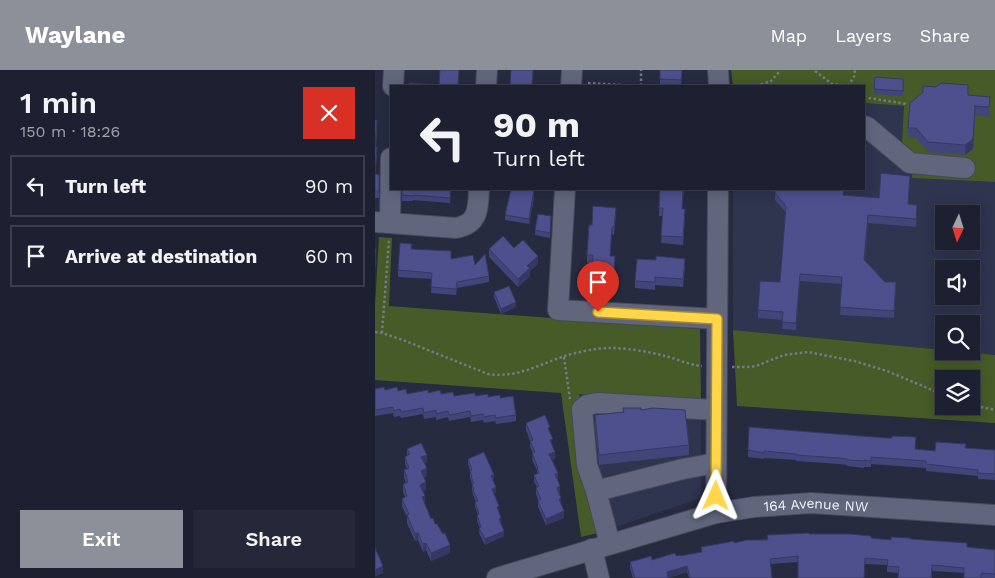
<!DOCTYPE html>
<html lang="en">
<head>
<meta charset="utf-8">
<style>
	:root { --surface:#1d2030; --page:#252838; --text:#f1f3f6; --muted:#a0a3ab; --line:#3b3e4c; --accent:#8c9099 }
	body { margin:0; font-family:"Work Sans",sans-serif; background:var(--page); color:var(--text); height:100vh; display:flex; flex-direction:column; font-size:19px; white-space:nowrap }
	* { box-sizing:border-box; margin:0 }
	p { font-size:16px; color:var(--muted) }
	.icon { flex:none; width:28px; height:28px; fill:none; stroke:currentColor; stroke-width:2; stroke-linecap:round; stroke-linejoin:round }
	.map { position:relative; flex:1; overflow:hidden }
	.side { display:flex; flex-direction:column; background:var(--surface); width:375px }
	.side>* { flex:none }
	.hud { position:absolute; left:15px; top:15px; width:475px; height:105px; border-radius:0px; box-shadow:0 2px 12px #0003,0 0 0 1px var(--line); background:#1d2030; color:var(--text); overflow:hidden }
	.needle { width:32px; rotate:184deg }
	.controls { position:absolute; left:560px; top:135px; display:grid; gap:10px }
	.controls a { display:grid; place-items:center; width:45px; height:45px; border-radius:0px; background:var(--surface); box-shadow:0 2px 12px #0003,0 0 0 1px var(--line); font-size:25px }
	.pin { position:absolute; display:grid; place-items:center; width:42px; height:42px; color:#fff; margin:-51px -21px; border-radius:50% 50% 50% 0; rotate:-45deg; box-shadow:0 0 5px #0007 }
	.pin .icon { rotate:45deg }
	.me { position:absolute; width:55px; margin:-28px; rotate:1deg; stroke-linejoin:round; filter:drop-shadow(0 0 4px #0008) }
	.turn { display:flex; align-items:center; gap:18px; height:105px; padding:0 20px; font-size:22px }
	.turn .icon { width:65px; height:65px; stroke-width:2.5 }
	.turn b { display:block; font-size:35px; line-height:42px }
	.round { display:grid; place-items:center; flex:none; width:52px; height:52px; border-radius:0px; background:var(--page) }
	.headline { display:flex; align-items:center; justify-content:space-between; height:85px; padding:0 20px }
	h1 { font-size:30px; font-weight:600; line-height:38px }
	.cta { display:flex; gap:10px; margin-top:auto; padding:10px 20px }
	.cta a { flex:1; height:58px; border-radius:0px; background:var(--accent); color:#fff; font-size:20px; font-weight:600; line-height:58px; text-align:center }
	.cta a+a { background:var(--page); color:var(--text) }
	ul { padding:0; list-style:none }
	li { display:flex; align-items:center; gap:15px; height:62px; margin:0 10px 8px; padding:0 10px; border:2px solid var(--line); border-radius:0px }
	li div { flex:1 }
	li b { display:block; font-size:19px }
	li em { font-style:normal }
	header { display:flex; align-items:center; gap:30px; box-sizing:border-box; height:70px; padding:0 25px; background:var(--accent); color:#fff }
	header strong { font-size:24px }
	nav { display:flex; gap:28px; margin-inline-start:auto; font-size:18px }
	main { display:flex; flex:1; min-height:0 }
	.map>svg:first-child { display:block }
	.built { fill:#2f344f; fill-rule:evenodd }
	.green { fill:#465b27; fill-rule:evenodd }
	.lines { fill:none; stroke-linecap:round; stroke-linejoin:round }
	.minor-casing { stroke:#464959; stroke-width:22 }
	.path { stroke:#767989; stroke-width:2.5; stroke-dasharray:2.5 2.5; stroke-linecap:butt }
	.minor { stroke:#61667d; stroke-width:20 }
	.wall { fill:#424579 }
	.shaded-wall { fill:#363863 }
	.building { fill:#4d508d; stroke:#363863 }
	.route-casing { stroke:#a68a30; stroke-width:12 }
	.route { stroke:#ffd54a; stroke-width:9 }
	.labels { text-anchor:middle; stroke-width:5; stroke-linejoin:round; paint-order:stroke }
	.street-label { font-size:14px; fill:#f2f4fc; stroke:#12141e }
</style>
</head>
<body>
<header>
<strong>Waylane</strong>
<nav><a>Map</a><a>Layers</a><a>Share</a></nav>
</header>
<main>
<section class="side">
<div class="headline"><div><h1>1 min</h1><p>150 m · 18:26</p></div><a class="round" style="background:#d93025;color:#fff"><svg class="icon" aria-label="close" viewBox="0 0 24 24"><path d="M6 6l12 12M18 6L6 18"/></svg></a></div>
<ul>
<li><svg class="icon" aria-label="left" viewBox="0 0 24 24"><path d="M17 20v-9H6M10 6l-5 5 5 5"/></svg><div><b>Turn left</b></div><em>90 m</em></li>
<li><svg class="icon" aria-label="arrive" viewBox="0 0 24 24"><path d="M6 21V4h12l-3 4 3 4H6"/></svg><div><b>Arrive at destination</b></div><em>60 m</em></li>
</ul>
<div class="cta"><a>Exit</a><a>Share</a></div>
</section>
<div class="map">
<svg width="620" height="508" viewBox="0 0 620 508">
	<rect width="100%" height="100%" fill="#272b40"/>
	<!-- built -->
	<path class="built" d="M489,33L529,36L527,72L537,81V108L620,112V285L582,281H596V254H569V280L358,260V119H489ZM569,144H596V171H569ZM569,199H596V226H569Z
		M203,324L326,333V428L223,463Z"/>
	<!-- green -->
	<path class="green" d="M356,0H620V112L537,108V81L527,72L529,36L489,33V16H358Z
		M4,167L17,168L14,236L325,259L326,333L204,324L223,463L206,467L186,323L0,310V236Z
		M358,260L569,280V281H582L620,285V353L362,336ZM569,309H596V336H569Z"/>
	<g class="lines">
		<defs>
			<g id="minor">
				<path d="M343,0L344,16"/>
				<path d="M18,16L19,0"/>
				<path d="M111,16L112,0"/>
				<path d="M196,16L197,0"/>
				<path d="M489,56L492,57L535,93L590,98"/>
				<path d="M190,119L183,240L342,249"/>
				<path d="M0,152L81,158C104,154 103,138 104,119"/>
				<path d="M15,153L16,88"/>
				<path d="M221,421L212,395L207,339L212,335L222,333L341,340"/>
				<path d="M341,443L343,119"/>
				<path d="M235,474L221,421L308,399L341,393"/>
				<path d="M217,479L224,508"/>
				<path id="s1" d="M122,508L341,443L379,437L436,433L620,445"/>
			</g>
		</defs>
		<!-- minor casing -->
		<use href="#minor" class="minor-casing"/>
		<!-- path -->
		<path class="path" d="M440,1L457,14L474,16
			M213,13L261,16
			M266,16V0
			M381,16L396,11L405,1
			M473,16L479,7L480,0
			M489,26L494,28L532,34
			M0,262L7,263L28,270L113,304C141,308 161,296 187,287C201,282 222,278 236,278C252,278 275,282 290,286C302,289 314,295 327,296
			M7,263L14,170
			M189,287L195,329
			M357,297H371L381,296L409,285L433,282L479,291L512,301L569,325
			M596,335L620,340"/>
		<!-- minor -->
		<use href="#minor" class="minor"/>
	</g>
	<!-- wall -->
	<path class="wall" d="M285,0H307L306,16H285Z
		M528,14V26L499,24V19Z
		M593,25L615,37L614,47L600,45L598,79L590,85L553,82L541,68L533,67V58Z
		M0,50L2,57L1,77L2,84L0,104L4,105V128H0Z
		M535,113L533,134L542,142L541,157L493,153L490,190L510,212L521,220L519,248L465,245L467,214L425,211L421,260L407,259L408,250L383,248V240L405,212L411,143L400,130V119L504,128Z
		M27,119H76L75,133L38,130V131H27Z
		M309,119L307,139L310,147L308,175L286,173L288,146H284V138Z
		M159,127L154,154L130,150V145Z
		M241,145L239,165L237,164L235,186L240,194L238,222L216,221L218,193H212V185L217,155Z
		M176,146L175,168L160,165V160Z
		M139,178L163,194L155,201V206L143,217L114,187V179Z
		M37,179L100,195L114,206V212L82,218L81,225L56,223L57,209L23,207V200Z
		M310,196L308,217L280,215V220L260,218V211Z
		M119,222L141,237L126,244L119,227Z
		M0,319L23,321L32,324L53,323L79,326H100L125,328L141,345V351L121,354L120,351L109,353L108,350L96,352L95,347L74,351L73,347L61,350V347L49,349L48,344L26,348L25,346L19,347L18,343L0,346Z
		M248,338L266,340L314,375V385L224,395L220,355V345L248,342Z
		M151,353L175,363L180,389L177,390L183,410H182L185,423H184L189,448L171,455L163,437V430L161,424V418L162,417L159,412V405L162,404V400L157,390L158,383L155,377V371L151,360Z
		M591,378L620,380V410L603,409V406L551,401V398L496,394V397H489V398L472,396V395L464,394L421,391V390L389,388V389L373,387V380L540,379L560,381Z
		M32,379L52,392L49,394L52,406L49,407L51,420L48,421L50,434L56,449L60,454L75,483L56,491L51,480L48,482L43,470L40,471L32,453V447L27,436V429L30,427L28,422V414L31,413L29,408V400L32,399L30,394V387L32,386Z
		M93,389L119,410H118L121,422L119,423L124,441L126,453V454L129,466L110,475L104,463L105,458L102,451L103,445L100,437V432H101L98,425L97,419V414L95,407V401L93,394Z
		M434,464L516,470L535,469L592,478L620,480V508H589V503L557,501V508H523L524,503L512,502V495L490,494L423,492L396,494L397,508H314L312,502L293,508H258L255,498V492L301,486H305L326,482V477L359,473Z"/>
	<!-- shaded-wall -->
	<path class="shaded-wall" d="M600,37L598,79L590,85V75Z
		M159,119V127L154,154V149Z
		M493,145V153L489,197V190Z
		M163,186V194L155,201V206L143,217V209L152,196Z
		M425,204V211L421,260V253Z
		M141,232V237L126,244V239Z
		M180,382V389L174,391V384Z
		M52,385V392L46,395V387Z
		M52,398V406L46,409V401Z
		M183,403V410L180,411V404Z
		M119,405V410L116,411V406Z
		M51,412V420L45,422V415Z
		M185,416V423L182,424V418Z
		M121,417V422L117,424V419Z
		M50,426V434L47,427Z
		M189,441V448L171,455V449Z
		M129,461V466L110,475V469Z
		M43,463V470L40,471V464Z
		M51,473V480L48,482V474Z
		M75,475V483L56,491V483Z
		M8,496V503L0,507V500Z
		M312,496V502L292,508V502Z"/>
	<!-- building -->
	<path class="building" d="M65,0H84L83,16H34V13L64,15Z
		M136,0H158L157,16H135Z
		M285,0H307L306,10L285,9Z
		M500,7L528,9V21L499,19Z
		M566,13L593,15V25L615,27L614,37L599,36L600,37L598,69L590,75L553,72L541,58H533L535,33L548,22V16L561,17Z
		M0,50H2L0,77H2L0,103Z
		M506,103L535,106L533,134L542,135L541,149L493,145L489,190L510,212H521L519,241L465,237L467,207L425,204L421,253L407,252L408,242L383,240L385,211L405,212L411,136L400,123V119H469L468,125L504,128Z
		M0,104L4,105V121H0Z
		M27,119H75V128L38,125V126L27,125Z
		M136,119H159L154,149L130,145Z
		M285,119H308L307,139H310L308,167L286,166L288,138H284Z
		M218,136L241,138L239,157H237L235,186H240L238,215L216,213L218,185H212L214,155H217Z
		M163,144L176,146L175,163L160,160Z
		M128,166L139,178L148,170L163,186L152,196L155,198L143,209L114,179Z
		M25,173L37,174L36,179L76,181V189L98,185L100,195L110,184L114,206L82,212L81,219L56,217L57,203L23,200Z
		M0,179H1L0,197Z
		M281,186L310,189L308,209L280,207V212L260,211L262,189L281,190Z
		M134,216L141,232L126,239L119,222Z
		M9,317L10,320L22,317L23,321L31,319L32,324L53,320V323L65,320L66,324L78,322L79,326L100,323V326L113,324V327L125,325V328L138,326L141,345L121,348L120,345L109,347L108,344L96,346L95,341L74,345L73,341L61,344V340L49,343L48,338L26,342L25,339L19,341L18,337L0,340V319Z
		M248,338H266V340L278,338L310,340L314,375L224,385L220,345L249,342Z
		M170,345L175,357L173,358L178,369L175,370L180,382L174,384L183,403L180,404L185,416L182,418L186,428L184,429L189,441L171,449L163,431L166,429L161,418L164,416L159,405L164,403L162,398H163L157,383L160,382L155,371L158,370L151,353Z
		M374,357L511,368H517V366L541,367L540,379L560,381L561,372L591,374L590,378L620,380V404L603,403V400L551,394V391L496,387V391L489,390V391L472,390V389L464,388L421,385V384L389,381V383L373,380Z
		M46,373L52,385L46,387L52,398L46,401L51,412L45,415L50,426L47,427L56,449L58,448L60,454H62L68,464L70,463L75,475L56,483L51,473L48,474L43,463L40,464L32,445L34,444L27,429L32,426L30,422L31,421L28,414L33,412L31,407H32L29,400L34,398L30,387L35,384L32,379Z
		M109,382L119,405L116,406L121,417L117,419L124,436L122,437L126,448L124,449L129,461L110,469L104,458L106,457L102,445L104,444L100,432L103,431L98,420L99,419L97,414L99,413L96,407H97L95,401L97,400L93,389Z
		M434,463V464H475L496,466V468L516,470V467L535,468V469L592,473V477L620,480V504L606,503V508H589V498L557,495L556,508H523L524,497L512,496L513,490L490,488L489,508H423V486L395,489L397,508H315L312,496L292,502L293,508H260L255,492L276,486L277,490L300,483L301,486L305,485V486L327,482L326,477L338,475L359,471V473L372,470H393L392,465Z
		M0,478L8,496L0,500Z"/>
	<g class="lines">
		<defs>
			<path id="route" d="M223,242L342,249L341,426"/>
		</defs>
		<!-- route casing -->
		<use href="#route" class="route-casing"/>
		<!-- route -->
		<use href="#route" class="route"/>
	</g>
	<g class="labels">
		<!-- street labels -->
		<g class="street-label">
			<text dy="5" stroke="none"><textPath href="#s1" startOffset="329">164 Avenue NW</textPath></text>
		</g>
	</g>
</svg>
<div class="controls">
<a><svg class="needle" viewBox="-14 -14 28 28"><path d="M0-13l5 13h-10z" fill="#e53935"/><path d="M0 13l5-13h-10z" fill="#a0a3ab"/></svg></a>
<a><svg class="icon" aria-label="sound" viewBox="0 0 24 24"><path d="M4 9h4l5-4v14l-5-4H4zM17 9q2 3 0 6"/></svg></a>
<a><svg class="icon" aria-label="search" viewBox="0 0 24 24"><circle cx="10" cy="10" r="6"/><path d="M15 15l6 6"/></svg></a>
<a><svg class="icon" aria-label="layers" viewBox="0 0 24 24"><path d="M12 4l9 5-9 5-9-5zM3 14l9 5 9-5"/></svg></a>
</div>
<div class="pin" style="left:223px;top:242px;background:#d93025"><svg class="icon" aria-label="arrive" viewBox="0 0 24 24"><path d="M6 21V4h12l-3 4 3 4H6"/></svg></div>
<svg class="me" style="left:341px;top:426px" viewBox="-20 -20 40 40"><path d="M0-17L14 15 0 8-14 15z" fill="#ffd54a" stroke="#fff" stroke-width="4"/></svg>
<div class="hud">
<div class="turn"><svg class="icon" aria-label="left" viewBox="0 0 24 24"><path d="M17 20v-9H6M10 6l-5 5 5 5"/></svg><div><b>90 m</b>Turn left</div></div>
</div>
</div>
</main>
</body>
</html>
